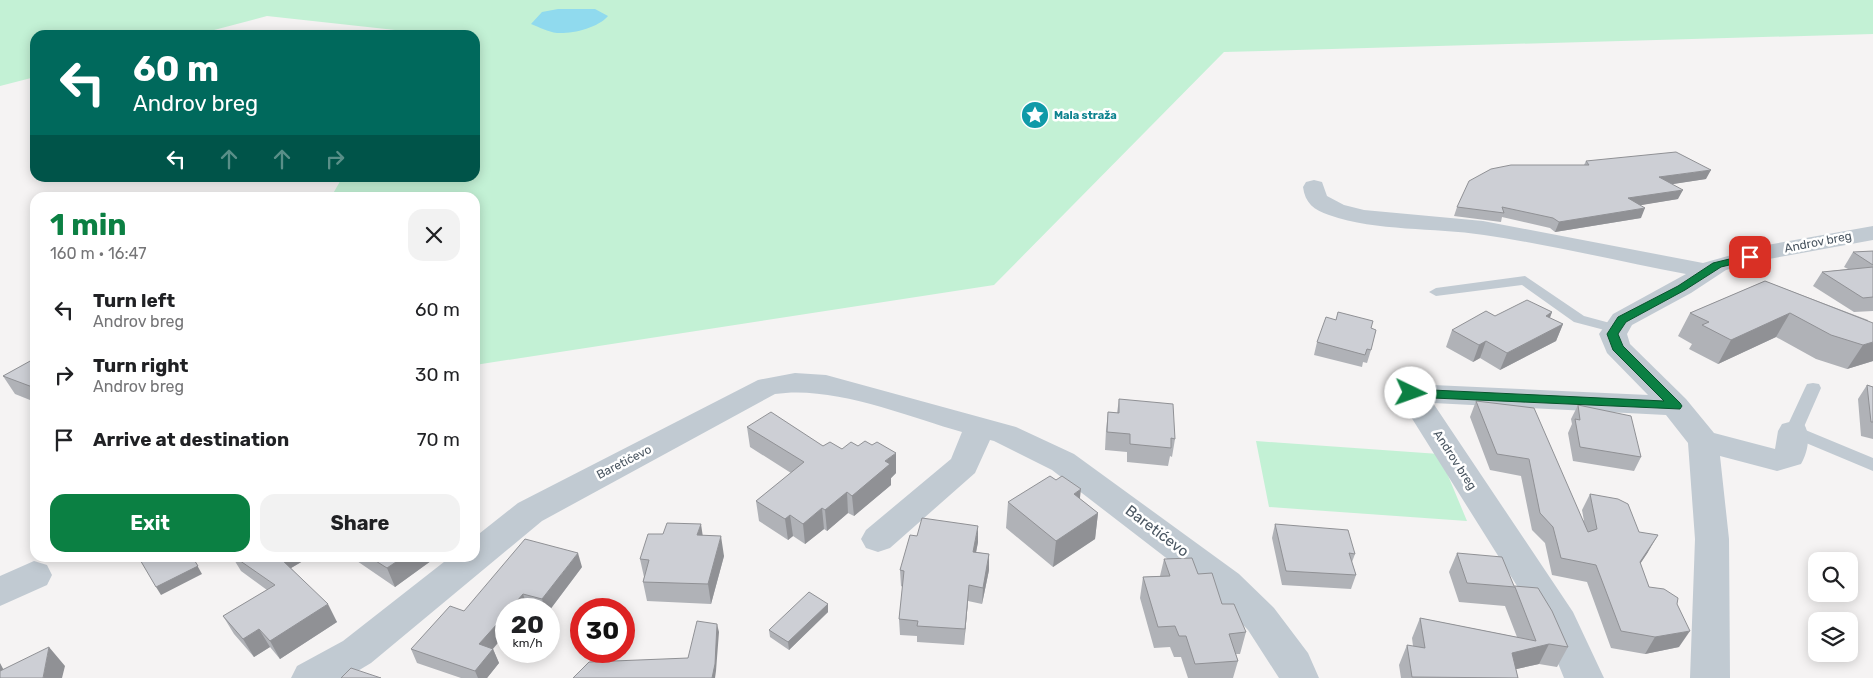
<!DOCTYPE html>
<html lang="en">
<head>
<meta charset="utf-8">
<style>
	:root { --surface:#fff; --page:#f2f2f2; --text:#202124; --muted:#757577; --accent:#0b8043 }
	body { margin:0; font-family:Rubik,sans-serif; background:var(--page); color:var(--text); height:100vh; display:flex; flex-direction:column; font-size:19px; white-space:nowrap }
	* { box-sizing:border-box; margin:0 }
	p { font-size:16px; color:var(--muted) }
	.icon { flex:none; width:28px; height:28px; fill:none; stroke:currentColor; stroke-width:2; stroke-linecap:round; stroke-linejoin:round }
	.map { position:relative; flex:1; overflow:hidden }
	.drawer { position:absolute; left:30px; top:192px; width:450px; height:370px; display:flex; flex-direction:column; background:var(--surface); border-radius:15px; box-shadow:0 2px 12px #0003 }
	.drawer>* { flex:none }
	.banner { position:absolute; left:30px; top:30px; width:450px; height:152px; border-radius:15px; box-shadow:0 2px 12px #0003; background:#00695c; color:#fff; overflow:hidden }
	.buttons { position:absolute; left:1808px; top:552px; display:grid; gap:10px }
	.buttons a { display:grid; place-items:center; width:50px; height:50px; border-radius:10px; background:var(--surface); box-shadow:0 2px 12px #0003; font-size:25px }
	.speed { position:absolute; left:495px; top:598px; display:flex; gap:10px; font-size:25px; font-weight:700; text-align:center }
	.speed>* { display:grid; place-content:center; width:65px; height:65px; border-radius:50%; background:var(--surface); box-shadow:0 2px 12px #0003; line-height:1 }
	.speed small { font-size:12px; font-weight:400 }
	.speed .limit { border:8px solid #d22; background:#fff; color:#111 }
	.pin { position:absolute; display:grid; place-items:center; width:42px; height:42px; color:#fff; margin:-21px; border-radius:10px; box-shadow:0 2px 8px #0006 }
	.me { position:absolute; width:55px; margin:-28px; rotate:93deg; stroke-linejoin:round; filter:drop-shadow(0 0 4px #0008) }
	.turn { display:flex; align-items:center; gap:18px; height:105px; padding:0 20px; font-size:22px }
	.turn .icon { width:65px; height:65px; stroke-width:2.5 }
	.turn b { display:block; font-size:35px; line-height:42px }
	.lanes { display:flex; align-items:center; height:48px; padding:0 20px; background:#0003; justify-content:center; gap:25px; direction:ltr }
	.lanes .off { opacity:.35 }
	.round { display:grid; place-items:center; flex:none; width:52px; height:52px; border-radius:15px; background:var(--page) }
	.overview { display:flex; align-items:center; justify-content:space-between; height:85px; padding:0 20px }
	h1 { font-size:30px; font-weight:700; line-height:38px; color:var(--accent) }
	.primary-button { display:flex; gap:10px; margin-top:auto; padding:10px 20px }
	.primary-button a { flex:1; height:58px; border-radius:15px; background:var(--accent); color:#fff; font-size:20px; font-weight:700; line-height:58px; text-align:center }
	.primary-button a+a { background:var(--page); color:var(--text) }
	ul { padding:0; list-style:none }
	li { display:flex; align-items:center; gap:15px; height:65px; padding:0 20px }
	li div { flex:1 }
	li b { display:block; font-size:19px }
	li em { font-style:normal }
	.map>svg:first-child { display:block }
	.green { fill:#c3f1d5 }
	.water { fill:#90daee }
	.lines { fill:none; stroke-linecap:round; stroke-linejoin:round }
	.service { fill:#c1cad2; fill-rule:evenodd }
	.minor { fill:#c1cad2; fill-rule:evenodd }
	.wall { fill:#b0b2b7 }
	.shaded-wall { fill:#909195 }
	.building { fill:#cdcfd5; stroke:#909195 }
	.route { fill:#0b8043; stroke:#07532c }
	.labels { text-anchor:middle; stroke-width:5; stroke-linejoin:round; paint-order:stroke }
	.far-culture-label { font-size:11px; font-weight:bold; fill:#0d838f; stroke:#fff; text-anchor:start }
	.street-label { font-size:12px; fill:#4a5661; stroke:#fff }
	.near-street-label { font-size:15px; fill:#4a5661; stroke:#fff }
</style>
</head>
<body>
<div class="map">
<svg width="1873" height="678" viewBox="0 0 1873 678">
	<rect width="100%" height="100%" fill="#f5f3f3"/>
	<!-- green -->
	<path class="green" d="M0,0H1873V34L1224,52L994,285L475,365V198L331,197L342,178H475V35H395V30L267,16L195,35H35V77L0,86Z
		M1256,441L1439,454L1467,521L1269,507Z"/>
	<!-- water -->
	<path class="water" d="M558,9H595L608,16C598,28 572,34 557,33C548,32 539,27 531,24L542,12Z"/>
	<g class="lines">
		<!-- service -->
		<path class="service" d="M1525,276L1584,316L1621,326L1623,329L1616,333L1574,322L1522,285L1436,296L1429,292L1436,288Z
			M1813,383L1819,384L1821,388L1803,429L1873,458V471L1787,435L1785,431L1805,388L1807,384Z"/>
		<!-- minor -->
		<path class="minor" d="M1314,180L1322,182L1327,196L1344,205L1364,210L1483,221L1703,263L1767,245L1873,226V240L1769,259L1726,270L1691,293L1632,325L1627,334L1630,344L1686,399L1714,433L1775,449L1778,431L1782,424L1793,421L1804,424C1811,435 1808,452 1801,464L1777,471L1720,456L1729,539L1730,678H1690L1695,539L1688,443L1666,415L1433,403L1573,612L1604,678H1564L1544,629L1396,393L1401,386L1411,384L1648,395L1607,353L1599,334L1613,314L1686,274C1618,261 1551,245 1484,235C1433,227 1378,232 1329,215C1314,210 1305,203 1303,187L1306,182Z
			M795,373L826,375L1016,427L1074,454L1239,574L1274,608L1308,653L1319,678H1279L1248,630L1213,594L1052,470L994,441L990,440L975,473L890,548L878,552L866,548L861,539L866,530L951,459L962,432C907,416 832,385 775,394L542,521L371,663L346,678H291L297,666L343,641L449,558H475V537L518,503L758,380Z
			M34,561L47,565L52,575L47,585L0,606V576Z"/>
	</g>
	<!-- wall -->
	<path class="wall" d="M1586,161L1706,179L1672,184L1678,199L1640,205L1641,218L1555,232L1550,228L1502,217L1501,222L1454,216L1457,207L1584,165Z
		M1873,251V311L1854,312L1813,286L1822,272L1848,269L1844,267L1853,252Z
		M1765,281L1868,320L1873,361L1847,369L1816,359L1776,337L1718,364L1689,349L1692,344L1678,336L1690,313Z
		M1552,312L1550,318L1563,324L1556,341L1500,370L1480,358L1473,362L1446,347L1452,330L1495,316Z
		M1371,328V350L1367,363L1363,362L1362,367L1314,355L1317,342Z
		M35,359V402L15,394L3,376Z
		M1867,385L1873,387V439L1861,436L1858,399Z
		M1119,399L1175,439L1172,457L1170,456L1168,466L1127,462V452L1105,450L1106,430L1108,412L1117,413Z
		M1476,401L1584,521L1582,510L1590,494L1639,532L1648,552L1640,564L1649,587L1677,604L1679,647L1645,654L1611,648L1587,582L1552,575L1545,543L1532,530L1521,476L1490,470L1470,417Z
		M1578,405L1641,457L1634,471L1573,461L1568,433L1572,424L1571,419Z
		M747,427L823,446L842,449L896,473L891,478V485L854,516L848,513L827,531L824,529L805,544L793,536L788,540L759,521L756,501L791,473L750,447Z
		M1080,499L1098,513L1095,539L1053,567L1006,528L1008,502Z
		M1275,524L1355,554L1352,562L1356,575L1351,589L1282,585L1272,538Z
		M703,536L724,556L711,604L647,601L643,582L644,577L640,559Z
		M917,536L978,542L976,552L989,554V570L982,604L968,601L964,645L917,642V636L900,635L899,619L903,587L901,586L900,570Z
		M1457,553L1514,586L1568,647L1557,667L1539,664L1516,669L1518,678H1401L1399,665L1407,645L1413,646L1412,638L1420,618L1517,637L1505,606L1459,602L1449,572Z
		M233,558H308L291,568L337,622L280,659L270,647L254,657L234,634L223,616L267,590L241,571Z
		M355,558H435L395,587L357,561Z
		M1164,559L1198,574L1246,632L1240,654H1236L1238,661L1233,678H1188L1181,657H1174L1170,647L1154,648L1140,598L1143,577L1160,576Z
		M582,567L549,611V609H506V633L493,649L499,663L487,678H461L417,663L411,649L464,611Z
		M828,604V612L789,650L770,637L769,630Z"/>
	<!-- shaded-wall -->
	<path class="shaded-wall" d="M1711,170L1706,179L1654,187L1659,177Z
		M1683,190L1678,199L1624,208L1628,198Z
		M1645,208L1641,218L1555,232L1559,222Z
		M1552,312L1545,329L1546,316Z
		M1790,313L1776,337L1718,364L1731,340Z
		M1563,324L1556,341L1500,370L1507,353Z
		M1486,341L1480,358L1473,362L1479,345Z
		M1873,342V361L1847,369L1863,345Z
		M896,453V473L891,478V485L854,516L852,496L885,461Z
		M1081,489L1078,515L1074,494Z
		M847,492L848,513L827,531L825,510Z
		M822,508L824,529L805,544L803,524Z
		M1098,513L1095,539L1053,567L1056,541Z
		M790,515L793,536L788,540L785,519Z
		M701,524L704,544L697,535Z
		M978,526V542L973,568V552Z
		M1658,535L1648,552L1630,579L1640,562Z
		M721,536L724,556L711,604L708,584Z
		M578,553L582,567L549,611V609H545L542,599Z
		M989,554V570L982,604L983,588Z
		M193,558L202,574L161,595L156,587Z
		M278,558H308L286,571Z
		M402,558H435L395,587L387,568Z
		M969,585L968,601L964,645L965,629Z
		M523,594L528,609H510Z
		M328,604L337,622L280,659L270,641Z
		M828,604V612L789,650L788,642Z
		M506,614V633L485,658L479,644Z
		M717,624L719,632L716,671L715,678H712Z
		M259,629L270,647L254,657L243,639Z
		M1690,631L1679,647L1645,654L1655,637Z
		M1549,644L1539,664L1503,672L1512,653Z
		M49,647L65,666L62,678H43Z
		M493,649L499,663L487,678H478L475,671Z
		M0,663L8,678L0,674Z"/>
	<!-- building -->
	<path class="building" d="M1676,152L1711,170L1659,177L1683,190L1628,198L1645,208L1559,222L1553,218L1502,207L1504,213L1457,207L1469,181L1491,169L1511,165H1589L1586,161Z
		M1873,251V265L1853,252Z
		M1873,267V297L1863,298L1822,272Z
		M1765,281L1873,323V342L1863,345L1831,335L1790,313L1731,340L1702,325L1709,322L1690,313Z
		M1527,300L1552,312L1546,316L1563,324L1507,353L1486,341L1479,345L1452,330L1486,311L1495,316Z
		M1338,312L1373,321L1371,328L1376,330L1371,350L1367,349L1365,355L1317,342L1326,317L1336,320Z
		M35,359V388L3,376L32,360Z
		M1867,385L1873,387V422H1871Z
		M1119,399L1173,404L1175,439L1171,438V448L1130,444V434L1107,432L1108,412L1119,413Z
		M1476,401L1534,408L1588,532L1597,529L1590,494L1618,499L1628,504L1639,532L1658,535L1640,562L1649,587L1664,589L1678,598L1677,604L1690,631L1655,637L1621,631L1596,565L1561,558L1553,527L1540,513L1529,459L1497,454Z
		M1578,405L1631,416L1641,457L1580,447L1575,419L1580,420Z
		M771,412L823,446L830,442L842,449L851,442L858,446L865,441L872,445L877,442L896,453L885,461L890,464L852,496L847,492L825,510L822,508L803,524L790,515L785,519L756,501L804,462L747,427Z
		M1050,476L1056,480L1062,476L1081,489L1074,494L1098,513L1056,541L1008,502Z
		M922,518L978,526L973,552L989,554L983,588L969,585L965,629L917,626L918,621L899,619L904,571L900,570L910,535L917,536Z
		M667,523L701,524L697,535L721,536L708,584L643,582L649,560L640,559L648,534H663Z
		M1275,524L1348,530L1355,554L1349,553L1356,575L1286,571Z
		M525,539L578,553L542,599L523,594L510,609H506V614L479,644L493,649L475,671L411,649L450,606L464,611Z
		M1457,553L1502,557L1514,586L1538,588L1552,611L1568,647L1549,644L1512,653L1518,678L1412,677L1407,645L1425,648L1420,618L1536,641L1515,587L1467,583Z
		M139,558H193L198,566L156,587Z
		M236,558H280L328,604L270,641L259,629L243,639L223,616L275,585Z
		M371,558H402L387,568Z
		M1192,558L1198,574L1212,573L1222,604H1234L1246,632L1229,634L1238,661L1195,664L1186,636H1179L1175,626L1158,627L1143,577L1170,576L1164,559Z
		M809,592L828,604L788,642L769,630Z
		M697,621L717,624L715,664L712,678H573L589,662L688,658Z
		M49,647L43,678H0V671Z
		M351,668L381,678H341Z"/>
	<!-- route -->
	<path class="route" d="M1750,254L1755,257L1754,259L1721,267L1685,290L1626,322L1618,334L1623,346L1680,403L1682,406L1680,409L1411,397L1405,393L1411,389L1664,401L1613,350L1607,334L1618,317L1678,286L1713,263Z"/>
	<!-- icons -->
	<defs>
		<symbol id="sight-disc" viewBox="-11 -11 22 22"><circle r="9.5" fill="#0f9aa8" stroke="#fff"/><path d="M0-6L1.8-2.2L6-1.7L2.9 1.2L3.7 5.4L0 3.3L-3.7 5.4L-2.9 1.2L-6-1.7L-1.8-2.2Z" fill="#fff"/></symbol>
	</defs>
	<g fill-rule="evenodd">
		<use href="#sight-disc" x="1019" y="99" width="32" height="32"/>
	</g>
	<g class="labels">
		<!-- far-culture labels -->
		<g class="far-culture-label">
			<text x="1054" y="119">Mala straža</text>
		</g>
		<!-- street labels -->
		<g class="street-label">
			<text transform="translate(1818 242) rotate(-11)" y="4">Androv breg</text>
			<text transform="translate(1455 460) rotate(57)" y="4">Androv breg</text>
			<text transform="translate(624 462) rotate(-27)" y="4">Baretićevo</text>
		</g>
		<!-- near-street labels -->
		<g class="near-street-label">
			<text transform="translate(1157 531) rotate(37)" y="5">Baretićevo</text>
		</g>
	</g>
</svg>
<div class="buttons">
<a><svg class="icon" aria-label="search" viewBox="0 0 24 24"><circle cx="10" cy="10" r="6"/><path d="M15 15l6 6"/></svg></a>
<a><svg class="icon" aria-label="layers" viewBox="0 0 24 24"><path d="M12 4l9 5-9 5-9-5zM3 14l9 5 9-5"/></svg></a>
</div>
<div class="speed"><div>20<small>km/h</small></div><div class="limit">30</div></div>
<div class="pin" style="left:1750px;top:257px;background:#d93025"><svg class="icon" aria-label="arrive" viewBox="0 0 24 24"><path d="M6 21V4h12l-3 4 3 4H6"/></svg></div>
<svg class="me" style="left:1411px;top:393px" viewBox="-20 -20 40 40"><circle r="19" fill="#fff"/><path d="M0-13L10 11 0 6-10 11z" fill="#0b8043"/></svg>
<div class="banner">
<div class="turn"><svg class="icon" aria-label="left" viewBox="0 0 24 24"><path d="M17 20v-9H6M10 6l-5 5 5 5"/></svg><div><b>60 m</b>Androv breg</div></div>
<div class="lanes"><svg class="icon" aria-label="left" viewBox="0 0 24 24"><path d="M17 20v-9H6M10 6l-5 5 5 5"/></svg><svg class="icon off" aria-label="ahead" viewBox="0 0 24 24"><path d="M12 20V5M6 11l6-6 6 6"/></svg><svg class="icon off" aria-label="ahead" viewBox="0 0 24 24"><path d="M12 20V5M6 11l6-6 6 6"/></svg><svg class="icon off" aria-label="right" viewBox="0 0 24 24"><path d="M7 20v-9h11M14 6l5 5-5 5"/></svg></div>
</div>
<section class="drawer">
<div class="overview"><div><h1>1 min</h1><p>160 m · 16:47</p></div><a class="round"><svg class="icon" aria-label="close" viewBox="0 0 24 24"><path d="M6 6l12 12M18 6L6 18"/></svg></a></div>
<ul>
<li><svg class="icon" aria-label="left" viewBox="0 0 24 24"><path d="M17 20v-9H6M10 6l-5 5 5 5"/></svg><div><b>Turn left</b><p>Androv breg</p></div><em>60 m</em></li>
<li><svg class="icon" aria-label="right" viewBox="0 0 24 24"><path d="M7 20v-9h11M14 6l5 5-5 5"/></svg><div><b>Turn right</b><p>Androv breg</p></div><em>30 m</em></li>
<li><svg class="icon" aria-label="arrive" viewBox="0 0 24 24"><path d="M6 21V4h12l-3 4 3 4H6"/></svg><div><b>Arrive at destination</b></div><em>70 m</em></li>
</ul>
<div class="primary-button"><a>Exit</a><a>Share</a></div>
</section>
</div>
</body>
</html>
